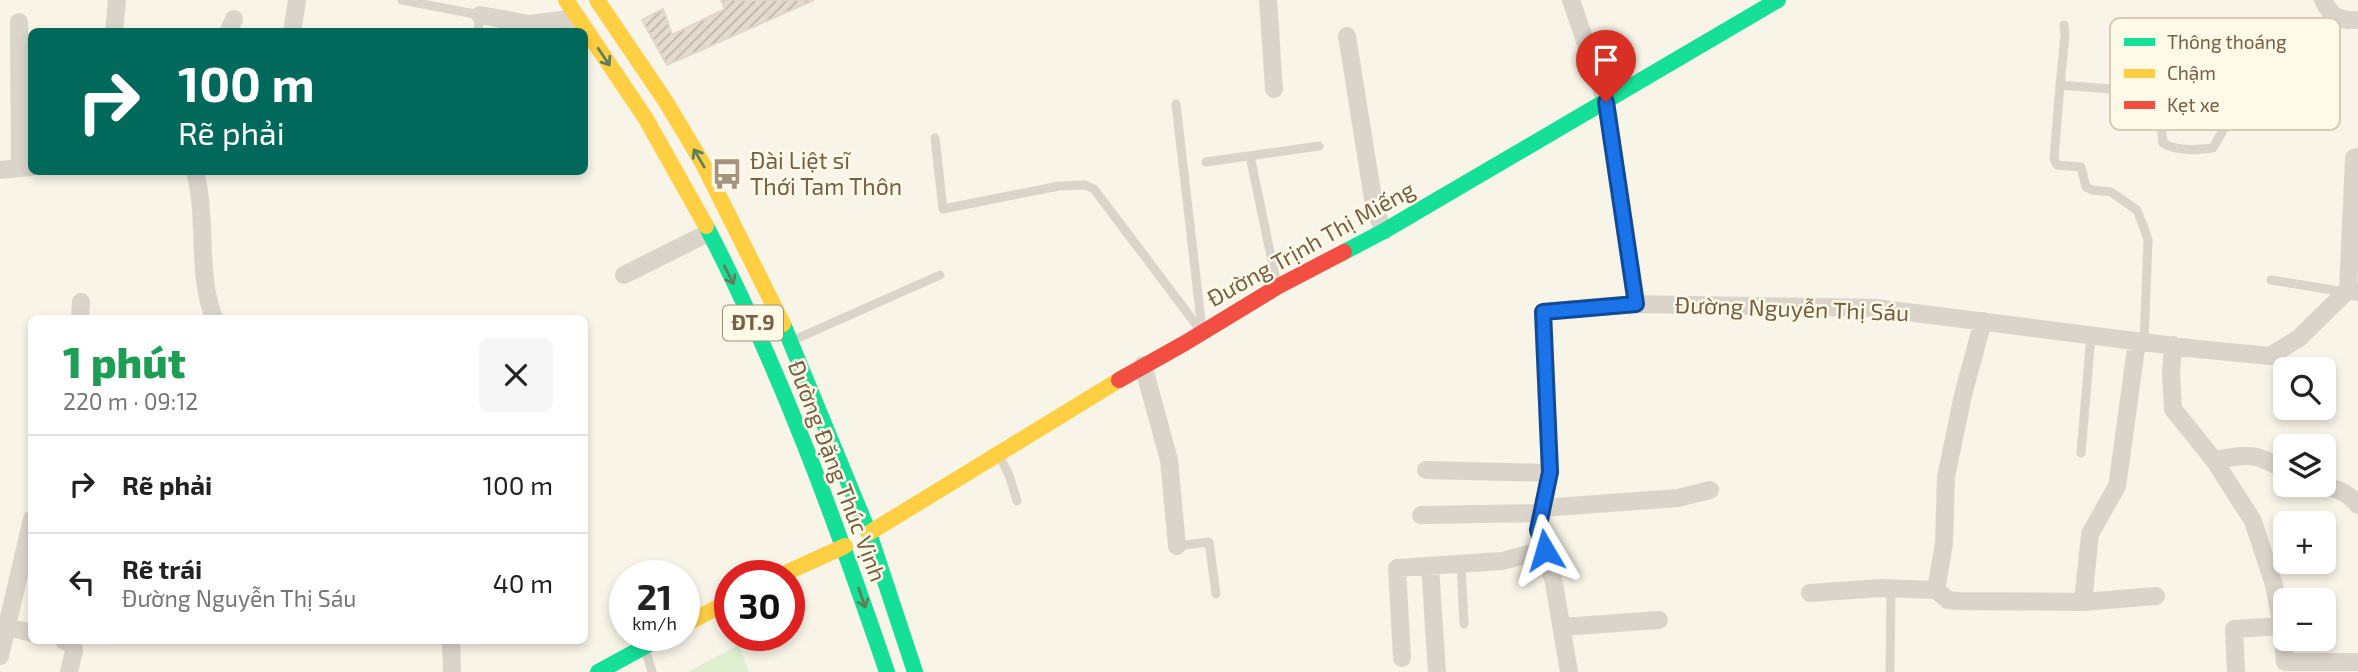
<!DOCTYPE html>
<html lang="vi">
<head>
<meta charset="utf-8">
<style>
	:root { --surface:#fff; --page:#f6f6f6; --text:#222; --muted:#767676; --line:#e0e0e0 }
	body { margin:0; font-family:"Exo 2",sans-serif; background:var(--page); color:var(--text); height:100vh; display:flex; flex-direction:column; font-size:26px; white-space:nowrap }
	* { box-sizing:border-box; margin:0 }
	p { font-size:23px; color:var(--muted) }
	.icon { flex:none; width:38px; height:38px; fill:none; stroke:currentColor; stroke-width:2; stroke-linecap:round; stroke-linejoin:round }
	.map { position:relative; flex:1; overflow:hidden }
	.sheet { position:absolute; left:28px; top:315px; width:560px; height:329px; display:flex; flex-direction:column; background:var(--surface); border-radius:10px; box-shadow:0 4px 10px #0003 }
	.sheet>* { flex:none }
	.guide { position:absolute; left:28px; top:28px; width:560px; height:147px; border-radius:10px; box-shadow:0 4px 10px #0003; background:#00695c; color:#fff; overflow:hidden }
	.controls { position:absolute; left:2273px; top:357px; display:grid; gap:14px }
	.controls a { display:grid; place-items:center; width:63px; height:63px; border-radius:10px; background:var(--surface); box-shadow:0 4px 10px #0003; font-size:35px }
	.speed { position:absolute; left:609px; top:560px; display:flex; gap:14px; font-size:35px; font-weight:700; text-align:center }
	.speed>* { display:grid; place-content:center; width:91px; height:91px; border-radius:50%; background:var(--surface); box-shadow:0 4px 10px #0003; line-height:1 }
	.speed small { font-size:18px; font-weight:400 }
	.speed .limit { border:10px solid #d22; background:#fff; color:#111 }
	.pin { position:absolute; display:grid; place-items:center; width:60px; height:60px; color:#fff; margin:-72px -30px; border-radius:50% 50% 50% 0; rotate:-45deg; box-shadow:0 0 7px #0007 }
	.pin .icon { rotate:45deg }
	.me { position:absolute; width:77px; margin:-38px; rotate:353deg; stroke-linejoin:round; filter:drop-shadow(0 0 5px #0008) }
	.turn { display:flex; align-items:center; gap:24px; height:147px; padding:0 35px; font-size:32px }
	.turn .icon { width:91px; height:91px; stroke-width:2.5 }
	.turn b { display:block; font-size:49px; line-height:60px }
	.round { display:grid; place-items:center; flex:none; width:74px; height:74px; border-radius:10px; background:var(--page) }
	.headline { display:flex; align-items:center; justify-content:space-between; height:119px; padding:0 35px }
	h1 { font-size:42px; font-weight:800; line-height:52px; color:#1e9e55 }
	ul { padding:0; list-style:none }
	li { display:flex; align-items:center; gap:21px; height:98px; padding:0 35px; border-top:2px solid var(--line) }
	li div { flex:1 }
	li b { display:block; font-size:26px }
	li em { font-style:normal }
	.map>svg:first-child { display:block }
	.pitch { fill:#dff0d1 }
	.building { fill:url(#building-hatch); stroke:#e0d7c9; stroke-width:2 }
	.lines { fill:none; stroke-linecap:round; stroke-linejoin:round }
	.lane { stroke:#dbd4cb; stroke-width:9 }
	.street { stroke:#dbd4cb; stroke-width:18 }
	.fast { stroke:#16e098; stroke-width:16 }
	.slow { stroke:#ffcf43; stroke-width:16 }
	.jam { stroke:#f24e42; stroke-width:16 }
	.oneway { stroke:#5e7f5a }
	.route-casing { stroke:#114b97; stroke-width:18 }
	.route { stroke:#1a73e8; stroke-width:12 }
	.labels { text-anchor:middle; stroke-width:5; stroke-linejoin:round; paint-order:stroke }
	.shield { fill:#fffae8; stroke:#9f8e77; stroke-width:2 }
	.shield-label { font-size:21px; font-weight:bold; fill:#765f46 }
	.poi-label { font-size:23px; fill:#765f46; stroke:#fffae8; text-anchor:start }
	.street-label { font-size:23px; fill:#765f46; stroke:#fffae8 }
	.key { fill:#fffae8; stroke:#d6ccb7; stroke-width:2 }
	.key-label { font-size:19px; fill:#765f46 }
</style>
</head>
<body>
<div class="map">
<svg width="2358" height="672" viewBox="0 0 2358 672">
	<defs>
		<pattern id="building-hatch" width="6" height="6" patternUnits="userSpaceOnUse" patternTransform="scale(1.75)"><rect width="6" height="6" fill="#e4dccf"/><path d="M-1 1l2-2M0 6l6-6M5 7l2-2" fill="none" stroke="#bdb6aa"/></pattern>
	</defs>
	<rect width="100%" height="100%" fill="#f8f4e7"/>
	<!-- pitch -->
	<path class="pitch" d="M739,645L749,672H687Z"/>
	<!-- building -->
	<path class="building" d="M721,0H814L667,65L642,20L663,9L672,35L725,9Z"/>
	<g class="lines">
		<!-- lane -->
		<path class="lane" d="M402,0L480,15L478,32
			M2060,85L2065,36L2064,25
			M1176,104L1202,330
			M935,138L943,209L1059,186L1085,185L1094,189L1201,331
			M1250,156L1277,285
			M1206,162L1319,146
			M2271,280L2345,292
			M796,339L940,275
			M2144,342L2148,240L2142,223L2137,210L2111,192L2092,190L2086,187L2081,167L2057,165L2054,159L2060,85L2148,92L2159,105L2163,143C2177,152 2198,150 2213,148L2226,125
			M2081,453L2091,335
			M999,455L1009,475L1017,501
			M1177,546L1209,542L1216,594
			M1461,564L1464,624
			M645,648L652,672
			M1890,672L1891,589"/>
		<!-- street -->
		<path class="street" d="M1268,0L1274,89
			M1571,0L1606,102L1636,304L1876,308L2198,349L2270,356L2299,338L2348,290L2358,292
			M2323,0C2331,17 2340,21 2358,20
			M480,15L529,24L578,18
			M19,22L20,168
			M114,32L117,0
			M228,32L234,19
			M292,32L297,0
			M1347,36L1375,211L1384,231
			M2330,65L2332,15
			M0,170L31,167
			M195,172C208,220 196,272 214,318
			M624,275L708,233
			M2348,290L2354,158L2358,157
			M80,318L81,302
			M2173,345L2171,373L2173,409L2214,460L2253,521L2274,585L2282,626L2285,662H2358
			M1143,365L1169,460L1177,546
			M2214,460C2248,454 2256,452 2286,471
			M1426,470L1550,473
			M2310,485C2331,487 2344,488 2358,505
			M1542,508L1678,498L1710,490
			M1421,515L1541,513
			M1430,566L1437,672
			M1936,590L1948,600L1958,601L2083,602L2090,534L2117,486L2119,473L2137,341
			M1810,593L1881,588L1936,590L1944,543L1946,477L1963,395L1983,321
			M2083,602L2156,596
			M0,625L32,633
			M1562,627L1659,620
			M63,640L73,645L74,651L69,672
			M451,640L452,672
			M0,656L32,519
			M1402,658L1397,568L1502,561L1544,550
			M1569,672L1554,583L1538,530L1550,473L1543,312L1636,304
			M2236,672L2234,629L2282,626"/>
		<!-- fast -->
		<path class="fast" d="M706,226C780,368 835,520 887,672
			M1344,252L1384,231L1778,0
			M783,324L869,533L915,672
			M598,672L666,635"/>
		<!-- slow -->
		<path class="slow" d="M566,0L646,119L706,226
			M597,0L666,102L703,164L783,324
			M869,533L1119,380
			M779,576L845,546
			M684,625L730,601"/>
		<!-- jam -->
		<path class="jam" d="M1119,380L1185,343L1277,287L1344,252"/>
	</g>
	<!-- one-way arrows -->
	<defs><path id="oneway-shaft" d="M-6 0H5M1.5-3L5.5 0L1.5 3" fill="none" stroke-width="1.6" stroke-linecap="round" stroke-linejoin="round" transform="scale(1.75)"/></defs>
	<g class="oneway">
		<use href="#oneway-shaft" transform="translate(604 57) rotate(56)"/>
		<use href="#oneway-shaft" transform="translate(699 158) rotate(-120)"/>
		<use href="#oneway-shaft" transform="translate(729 275) rotate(63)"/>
		<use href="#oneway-shaft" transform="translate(862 598) rotate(71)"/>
	</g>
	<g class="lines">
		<defs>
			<path id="route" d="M1545,550L1538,530L1550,472L1543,312L1636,304L1606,102"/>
		</defs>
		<!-- route casing -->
		<use href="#route" class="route-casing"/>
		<!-- route -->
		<use href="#route" class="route"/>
	</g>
	<!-- icons -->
	<defs>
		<symbol id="bus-bare" viewBox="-9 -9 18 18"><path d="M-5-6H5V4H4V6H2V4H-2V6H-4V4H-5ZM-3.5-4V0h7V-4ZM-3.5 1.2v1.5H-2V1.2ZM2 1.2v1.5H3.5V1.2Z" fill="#a4937e" stroke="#fffae8" stroke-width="2.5" paint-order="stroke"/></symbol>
	</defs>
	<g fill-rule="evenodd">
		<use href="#bus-bare" x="705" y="152" width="44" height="44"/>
	</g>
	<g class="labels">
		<!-- shield labels -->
		<rect class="shield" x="723" y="305.5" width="60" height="35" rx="5"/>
		<g class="shield-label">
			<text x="753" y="330">ĐT.9</text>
		</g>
		<!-- poi labels -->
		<g class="poi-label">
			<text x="750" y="169">Đài Liệt sĩ<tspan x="750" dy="26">Thới Tam Thôn</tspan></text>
		</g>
		<!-- street labels -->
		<g class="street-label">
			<text transform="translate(1311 244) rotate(-29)" y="8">Đường Trịnh Thị Miếng</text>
			<text transform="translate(1792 309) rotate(2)" y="8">Đường Nguyễn Thị Sáu</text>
			<text transform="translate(837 471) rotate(69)" y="8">Đường Đặng Thúc Vịnh</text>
		</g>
	</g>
	<!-- legend -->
	<rect x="2110" y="18" width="230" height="112" rx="10" class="key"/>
	<rect x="2124" y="38" width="31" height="8" fill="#16e098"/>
	<rect x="2124" y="69" width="31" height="9" fill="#ffcf43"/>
	<rect x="2124" y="101" width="31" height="8" fill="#f24e42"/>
	<g class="key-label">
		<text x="2167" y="49">Thông thoáng</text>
		<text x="2167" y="80">Chậm</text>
		<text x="2167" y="112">Kẹt xe</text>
	</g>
</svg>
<div class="controls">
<a><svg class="icon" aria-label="search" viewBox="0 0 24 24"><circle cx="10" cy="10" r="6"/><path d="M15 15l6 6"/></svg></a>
<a><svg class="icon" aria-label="layers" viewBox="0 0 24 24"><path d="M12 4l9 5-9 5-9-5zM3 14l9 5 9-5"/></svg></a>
<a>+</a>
<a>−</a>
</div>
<div class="speed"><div>21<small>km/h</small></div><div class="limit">30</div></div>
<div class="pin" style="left:1606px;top:102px;background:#d93025"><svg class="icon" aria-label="arrive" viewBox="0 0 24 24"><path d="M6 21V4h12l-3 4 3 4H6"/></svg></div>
<svg class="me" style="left:1545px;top:550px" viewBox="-20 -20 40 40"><path d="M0-17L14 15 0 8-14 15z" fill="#1a73e8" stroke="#fff" stroke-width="4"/></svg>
<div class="guide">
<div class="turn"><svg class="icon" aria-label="right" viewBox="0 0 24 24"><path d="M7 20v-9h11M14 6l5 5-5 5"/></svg><div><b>100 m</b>Rẽ phải</div></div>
</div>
<section class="sheet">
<div class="headline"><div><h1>1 phút</h1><p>220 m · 09:12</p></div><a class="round"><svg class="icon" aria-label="close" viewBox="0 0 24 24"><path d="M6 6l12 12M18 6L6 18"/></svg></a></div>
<ul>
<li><svg class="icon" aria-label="right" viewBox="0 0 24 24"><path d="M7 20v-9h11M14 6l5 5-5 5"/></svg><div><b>Rẽ phải</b></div><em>100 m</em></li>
<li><svg class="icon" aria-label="left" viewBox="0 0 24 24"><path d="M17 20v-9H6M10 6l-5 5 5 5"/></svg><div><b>Rẽ trái</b><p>Đường Nguyễn Thị Sáu</p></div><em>40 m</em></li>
</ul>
</section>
</div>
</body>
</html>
